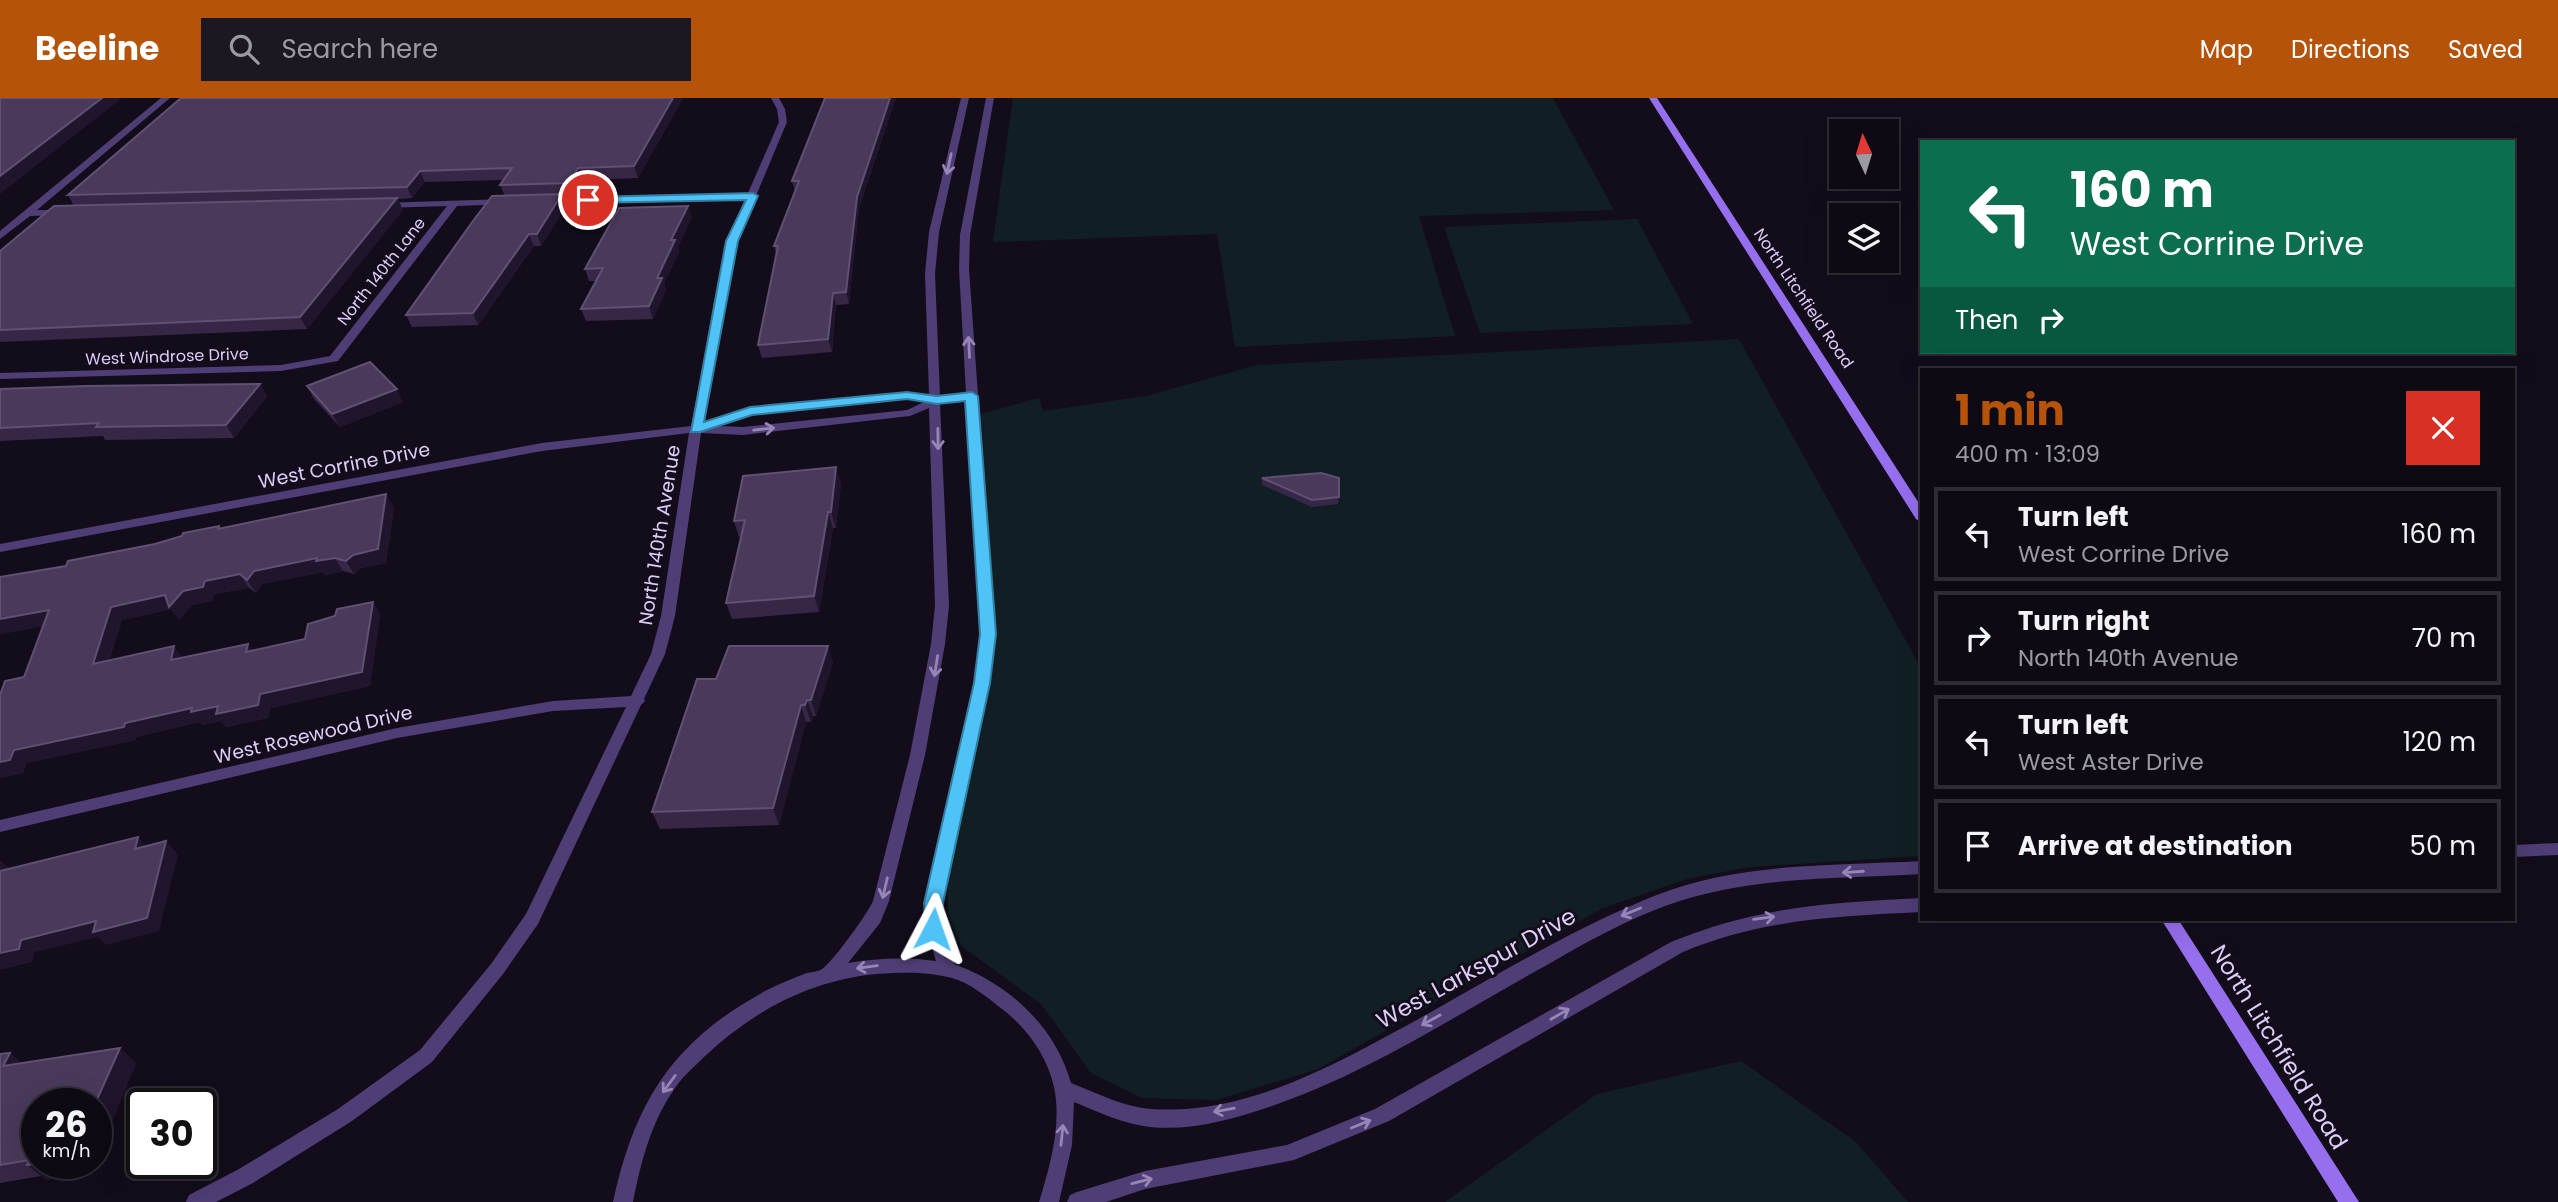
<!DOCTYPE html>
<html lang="en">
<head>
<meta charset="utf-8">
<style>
	:root { --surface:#0e0a14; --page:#1c1822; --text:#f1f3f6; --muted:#9b9aa0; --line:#2e2b34; --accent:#b45309 }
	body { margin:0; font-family:Poppins,sans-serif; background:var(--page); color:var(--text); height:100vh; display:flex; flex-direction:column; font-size:26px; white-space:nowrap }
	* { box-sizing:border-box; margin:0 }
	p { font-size:23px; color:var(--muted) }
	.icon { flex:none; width:38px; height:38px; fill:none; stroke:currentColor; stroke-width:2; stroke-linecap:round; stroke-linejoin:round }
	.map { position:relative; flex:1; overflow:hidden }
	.panel { position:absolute; left:1920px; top:270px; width:595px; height:553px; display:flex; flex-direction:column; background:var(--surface); border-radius:0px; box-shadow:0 7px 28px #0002,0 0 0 2px var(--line) }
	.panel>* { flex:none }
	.top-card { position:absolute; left:1920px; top:42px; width:595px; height:214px; border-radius:0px; box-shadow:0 7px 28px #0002,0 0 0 2px var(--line); background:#0b6e4f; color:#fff; overflow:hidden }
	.needle { width:46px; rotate:356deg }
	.tools { position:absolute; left:1829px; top:21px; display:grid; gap:14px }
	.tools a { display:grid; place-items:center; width:70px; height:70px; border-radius:0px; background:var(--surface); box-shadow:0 7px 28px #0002,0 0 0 2px var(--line); font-size:35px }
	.speed { position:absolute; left:21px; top:990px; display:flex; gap:14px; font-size:35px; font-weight:700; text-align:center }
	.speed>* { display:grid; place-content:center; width:91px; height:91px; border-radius:50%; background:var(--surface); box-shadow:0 7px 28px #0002,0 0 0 2px var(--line); line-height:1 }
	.speed small { font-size:18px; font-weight:400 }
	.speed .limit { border:4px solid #111; border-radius:10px; background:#fff; color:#111 }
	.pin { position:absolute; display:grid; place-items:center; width:60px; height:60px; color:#fff; margin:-30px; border:4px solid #fff; border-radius:50%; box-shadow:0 2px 7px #0007 }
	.me { position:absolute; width:77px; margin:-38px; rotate:4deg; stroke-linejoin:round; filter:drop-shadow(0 0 5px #0008) }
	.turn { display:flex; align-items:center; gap:24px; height:147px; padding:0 35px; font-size:32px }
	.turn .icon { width:91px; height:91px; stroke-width:2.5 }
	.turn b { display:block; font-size:49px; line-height:60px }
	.then { display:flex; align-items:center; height:66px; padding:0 35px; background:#0003; gap:14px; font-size:26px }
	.round { display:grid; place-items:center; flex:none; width:74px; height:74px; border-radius:0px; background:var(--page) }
	.head { display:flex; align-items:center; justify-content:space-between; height:119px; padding:0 35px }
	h1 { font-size:42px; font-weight:700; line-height:52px; color:var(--accent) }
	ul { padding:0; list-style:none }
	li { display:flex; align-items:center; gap:21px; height:94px; margin:0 14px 10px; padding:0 21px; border:4px solid var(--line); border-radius:0px }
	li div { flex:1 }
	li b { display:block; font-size:26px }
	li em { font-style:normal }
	header { display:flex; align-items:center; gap:42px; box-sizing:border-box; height:98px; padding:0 35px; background:var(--accent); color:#fff }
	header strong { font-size:33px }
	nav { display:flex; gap:38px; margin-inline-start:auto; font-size:24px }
	.search { width:490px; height:63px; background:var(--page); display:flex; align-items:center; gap:18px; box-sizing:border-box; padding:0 24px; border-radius:0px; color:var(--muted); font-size:26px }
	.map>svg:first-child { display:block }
	.green { fill:#111f24 }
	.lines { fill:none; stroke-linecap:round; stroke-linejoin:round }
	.minor { fill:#4f3d75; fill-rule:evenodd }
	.secondary { fill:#966fee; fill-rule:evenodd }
	.wall { fill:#372747 }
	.shaded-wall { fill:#21152e }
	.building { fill:#49395a; stroke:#605073; stroke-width:2 }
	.oneway { stroke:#9785b7 }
	.route { fill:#4fc3f7; stroke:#337fa1; stroke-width:2 }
	.labels { text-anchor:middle; stroke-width:6; stroke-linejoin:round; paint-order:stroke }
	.far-street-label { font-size:16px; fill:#dfcdf9; stroke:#130d1b }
	.street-label { font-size:19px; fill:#dfcdf9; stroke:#130d1b }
	.near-street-label { font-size:23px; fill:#dfcdf9; stroke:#130d1b }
</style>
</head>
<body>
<header>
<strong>Beeline</strong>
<div class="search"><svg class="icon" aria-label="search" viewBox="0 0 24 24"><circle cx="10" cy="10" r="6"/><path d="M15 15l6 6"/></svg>Search here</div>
<nav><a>Map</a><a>Directions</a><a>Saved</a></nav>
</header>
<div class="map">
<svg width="2558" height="1104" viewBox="0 0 2558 1104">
	<rect width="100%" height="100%" fill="#130d1b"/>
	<!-- green -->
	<path class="green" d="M1013,0H1553L1614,112L1419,118L1455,238L1235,249L1217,136L993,144Z
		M1637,121L1693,226L1480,235L1444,129Z
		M1739,241L1921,570V758L1749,769L1687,781L1603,810L1318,971L1217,1002L1142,1000L1091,975L1041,906L961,848L948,818V781L984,617L996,534L981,316L1039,300L1043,313L1146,298L1257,267Z
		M1741,963L1856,1044L1908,1104H1445L1597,996Z"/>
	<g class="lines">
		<!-- minor -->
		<path class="minor" d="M161,0H170L37,112H62L67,115L65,117L30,118L0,141V133Z
			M771,0H779L785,11L787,24L737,143L703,326L750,310L907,295L929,297L925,176L929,134L961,0H969L939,134L935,176L940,298L966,295L959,171L960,137L986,0H994L970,137L969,171L995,536L989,585L939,819L954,866C1009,886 1055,928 1071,985C1097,995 1123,1009 1151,1011C1249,1018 1341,963 1424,918C1499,876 1574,830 1654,798C1738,764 1833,768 1922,763V776C1836,781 1746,778 1665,808C1624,823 1585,845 1547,867C1456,917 1367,976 1269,1009C1231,1022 1190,1033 1150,1029C1124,1026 1098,1014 1074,1004L1072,1047L1059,1104H1039C1050,1068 1062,1027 1054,989C1047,958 1027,930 1002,911C987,899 970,885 952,880C934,875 913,874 894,875C820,877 757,909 704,959C694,969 683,978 675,990C651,1024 641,1064 633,1104H613C635,1002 674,942 767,892C779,886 793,880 807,875C811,874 818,874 822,871C832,865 868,815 873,803L910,657L931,546L935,508L929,310L910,318L743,337L701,335L675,518L665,556L644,601L645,603L641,607L538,826L503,876L432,964L352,1023L253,1085L216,1104H186L189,1097L239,1071L338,1011L420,952L491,866L526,816L626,609L553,613L397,640L0,734V722L397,630L553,603L631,598L651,556L661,518L689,335L542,353L0,454V446L542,345L691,328L727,143L745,101L544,106L539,103L544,100L748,95L779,24L777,11ZM907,301L924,304L907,312L743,329L717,328L752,316ZM967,302L981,536L975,585L923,819L936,863C906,859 878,860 848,865L880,825L889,803L925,657L945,546L949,508L940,305Z
			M507,101L512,104L510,106L457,108L338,263L281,273L0,281V275L281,267L330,258L447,108L383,110L380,109V105Z
			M2558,745V757L2513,759V747Z
			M1922,800V814C1838,818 1762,821 1683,854L1389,1023L1294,1062L1145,1091L1106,1104H1067L1070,1097L1077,1094L1145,1073L1287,1047L1375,1011L1671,844C1758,808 1829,805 1922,800Z"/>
		<!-- secondary -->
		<path class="secondary" d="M1649,0H1657L1895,368L1922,410V425L1916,421Z
			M2161,821H2178L2359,1104H2338Z"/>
	</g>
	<!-- wall -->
	<path class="wall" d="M683,0L638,80L582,82L573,97H562L566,108L541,148H534L478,227L412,229L406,217L505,98L500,87L504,82L425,84L412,100L398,101L403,112L307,231L0,244V153L74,108L68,97Z
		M823,0H896L859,110L849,206L836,207L832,254L762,260L758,247L776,156L774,148L795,94L792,83L824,2Z
		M692,119L678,149L679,154L664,185L666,192L653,221L586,223L581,211L597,183H589L585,171Z
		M260,286L267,298L234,340L105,342L103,338L0,343V291Z
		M307,288L403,304L340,329L314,301Z
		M1262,380H1339L1338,406L1312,409L1262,387Z
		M841,385L836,430H833L819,514L732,521L726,505L741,439H739L734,423Z
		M394,409L386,465L361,470L354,476L343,473L325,477L323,474L262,486L256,495L249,490L214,496L212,503L192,507L179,522L171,511L122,522L109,562L183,559L252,553L305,541L335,518L373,504L380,517L370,588L270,610L268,620L226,629L221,623L202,627L199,624L136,639L135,642L26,665L23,675L0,680V597L24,579L43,528L0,536V479L66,468L155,446L219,428L221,431Z
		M833,564L816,618H813L811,624H806L779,727L660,731L652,714L716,581Z
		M10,955L21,965H136L96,1062V1006L37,1066H95L91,1074L46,1082L41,1078L0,1085V956Z"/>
	<!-- shaded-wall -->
	<path class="shaded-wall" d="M102,0H122L0,96V78Z
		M673,0H683L638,80L634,68Z
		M890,0H896L859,110L849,206L846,194L857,99Z
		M578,70L582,82L573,97L569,85Z
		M420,73L425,84L412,100L407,89Z
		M562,96L566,108L541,148L537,136Z
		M397,100L403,112L307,231L300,219Z
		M688,108L692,119L678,149L679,154L664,185L666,192L653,221L649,208L657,180L671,142Z
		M529,136L534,148L478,227L473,215Z
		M833,195L836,207L832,254L828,241Z
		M260,286L267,298L234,340L226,327Z
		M397,291L403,304L340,329L332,316Z
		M836,369L841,385L836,430L831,414Z
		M386,396L394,409L386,465L361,470L354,476L346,463Z
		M828,414L833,430L819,514L814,498Z
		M317,460H335L343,473L325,477L323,474L262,486L256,495L247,482L254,473Z
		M240,476L249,490L214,496L212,503L192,507L179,522L171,511L122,522L103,579L93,566L111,509L183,493L205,483Z
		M373,504L380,517L370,588L270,610L268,620L226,629L221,623L202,627L199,624L136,639L135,642L26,665L23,675L0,680V664L14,652L192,610L260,596Z
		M49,512L60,525L0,536V521Z
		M248,546L257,559L246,554Z
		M174,548L184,562H171Z
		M828,548L833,564L816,618L811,602Z
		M807,602L813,618L811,624L805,607Z
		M801,607L806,624L779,727L773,710Z
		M138,739L149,753L135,751Z
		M166,743L178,757L159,833L106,847L98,839L35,854L32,864L0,872V855Z
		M0,762L14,775L0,777Z
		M120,950L136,965L96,1062L95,1006Z
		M10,955L28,971L3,968Z
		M37,1066H95L91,1074L46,1082L27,1067Z"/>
	<!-- building -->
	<path class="building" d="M0,0H102L0,78Z
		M181,0H673L634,68L578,70L569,85L500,87L512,70L420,73L407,89L68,97Z
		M825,0H890L857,99L846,194L833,195L828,241L758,247L778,148H774L799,83H792Z
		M562,96L537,136H529L473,215L406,217L473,123L492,98Z
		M397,100L300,219L0,232V153L54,108Z
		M688,108L671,142H675L657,180H662L649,208L581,211L603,170L585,171L619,110Z
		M370,264L397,291L332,316L307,288Z
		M260,286L226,327L96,329L99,325L0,330V291L86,288Z
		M836,369L831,414H828L814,498L726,505L745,422L734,423L743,378Z
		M1321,375L1339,380V399L1312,402L1262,380Z
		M386,396L378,451L353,457L346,463L335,460L316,463L317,460L254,473L247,482L240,476L205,483L203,489L183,493L169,509L165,497L111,509L93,566L174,548L171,562L248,546L246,554L305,541L308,526L335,518L337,511L373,504L362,574L260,596L258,607L216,616L218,608L191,614L192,610L125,625L124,629L14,652L10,662L0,664V597L5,583L24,579L49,512L0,521V479L66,468L68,463L155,446L182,438L183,435L219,428L218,431Z
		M729,548H828L811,602H807L805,607H801L773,710L652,714L697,581H716Z
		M138,739L135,751L166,743L147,820L93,834L96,823L21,842L19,851L0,855V773Z
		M120,950L95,1006H37V1066L27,1067L29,1062L0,1067V956L10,955L3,968Z"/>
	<!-- one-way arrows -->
	<defs><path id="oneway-shaft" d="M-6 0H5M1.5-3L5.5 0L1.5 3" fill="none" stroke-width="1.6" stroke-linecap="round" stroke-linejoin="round" transform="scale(1.75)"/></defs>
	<g class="oneway">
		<use href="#oneway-shaft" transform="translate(949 66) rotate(102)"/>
		<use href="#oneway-shaft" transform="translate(969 249) rotate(-93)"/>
		<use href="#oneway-shaft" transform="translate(764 331) rotate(-6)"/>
		<use href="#oneway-shaft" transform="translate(938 341) rotate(89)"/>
		<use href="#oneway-shaft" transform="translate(936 568) rotate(99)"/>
		<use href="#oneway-shaft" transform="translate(1853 774) rotate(176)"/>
		<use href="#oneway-shaft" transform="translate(885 790) rotate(103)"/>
		<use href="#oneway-shaft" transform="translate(1631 814) rotate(158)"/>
		<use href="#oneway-shaft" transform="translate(1764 820) rotate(-7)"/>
		<use href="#oneway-shaft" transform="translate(867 869) rotate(172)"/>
		<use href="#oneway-shaft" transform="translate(1560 916) rotate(-30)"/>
		<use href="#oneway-shaft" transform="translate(1431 922) rotate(151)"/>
		<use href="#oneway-shaft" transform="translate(669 986) rotate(126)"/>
		<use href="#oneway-shaft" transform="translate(1224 1012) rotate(170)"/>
		<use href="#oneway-shaft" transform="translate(1361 1026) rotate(-22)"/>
		<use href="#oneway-shaft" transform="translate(1062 1037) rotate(-84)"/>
		<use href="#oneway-shaft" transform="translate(1142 1083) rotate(-14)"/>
	</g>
	<!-- route -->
	<path class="route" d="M753,95L758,98L738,143L704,324L750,309L907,294L937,298L972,294L978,298L996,536L990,585L943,805L940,837H926L924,805L974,585L980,536L965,303L937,306L907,301L752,317L700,334H691L726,143L746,102L588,105L582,102L588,99Z"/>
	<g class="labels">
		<!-- far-street labels -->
		<g class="far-street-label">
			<text transform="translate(381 173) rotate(-52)" y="6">North 140th Lane</text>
			<text transform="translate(1804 200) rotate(56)" y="6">North Litchfield Road</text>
			<text transform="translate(167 258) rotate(-2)" y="6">West Windrose Drive</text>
		</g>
		<!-- street labels -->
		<g class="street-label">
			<text transform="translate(344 367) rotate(-11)" y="7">West Corrine Drive</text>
			<text transform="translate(659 437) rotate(-81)" y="7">North 140th Avenue</text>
			<text transform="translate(313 636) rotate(-13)" y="7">West Rosewood Drive</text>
		</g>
		<!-- near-street labels -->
		<g class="near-street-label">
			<text transform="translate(1476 870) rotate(-29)" y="8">West Larkspur Drive</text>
			<text transform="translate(2279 949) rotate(58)" y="8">North Litchfield Road</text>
		</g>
	</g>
</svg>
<div class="tools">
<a><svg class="needle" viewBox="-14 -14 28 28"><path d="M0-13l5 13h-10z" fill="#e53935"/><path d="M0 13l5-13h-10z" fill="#9b9aa0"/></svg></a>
<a><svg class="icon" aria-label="layers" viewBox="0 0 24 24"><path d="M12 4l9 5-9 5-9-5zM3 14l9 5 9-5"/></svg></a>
</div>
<div class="speed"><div>26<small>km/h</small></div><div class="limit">30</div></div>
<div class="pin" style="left:588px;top:102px;background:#d93025"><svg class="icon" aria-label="arrive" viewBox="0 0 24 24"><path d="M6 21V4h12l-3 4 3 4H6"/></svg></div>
<svg class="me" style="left:933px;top:831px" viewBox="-20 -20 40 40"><path d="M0-17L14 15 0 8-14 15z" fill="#4fc3f7" stroke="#fff" stroke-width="4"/></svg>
<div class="top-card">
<div class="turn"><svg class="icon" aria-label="left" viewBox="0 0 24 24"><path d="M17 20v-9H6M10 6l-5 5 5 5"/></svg><div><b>160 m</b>West Corrine Drive</div></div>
<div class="then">Then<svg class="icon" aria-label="right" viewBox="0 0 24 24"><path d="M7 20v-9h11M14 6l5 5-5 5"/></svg></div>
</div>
<section class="panel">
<div class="head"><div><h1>1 min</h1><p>400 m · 13:09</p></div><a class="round" style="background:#d93025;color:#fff"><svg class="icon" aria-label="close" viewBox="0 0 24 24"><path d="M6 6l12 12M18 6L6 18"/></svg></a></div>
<ul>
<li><svg class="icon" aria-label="left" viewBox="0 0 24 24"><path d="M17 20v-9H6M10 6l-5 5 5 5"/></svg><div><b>Turn left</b><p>West Corrine Drive</p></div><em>160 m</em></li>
<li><svg class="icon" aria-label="right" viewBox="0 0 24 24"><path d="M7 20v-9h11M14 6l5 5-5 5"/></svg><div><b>Turn right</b><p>North 140th Avenue</p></div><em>70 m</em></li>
<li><svg class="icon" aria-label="left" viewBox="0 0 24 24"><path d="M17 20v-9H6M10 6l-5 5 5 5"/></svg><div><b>Turn left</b><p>West Aster Drive</p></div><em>120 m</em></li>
<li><svg class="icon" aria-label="arrive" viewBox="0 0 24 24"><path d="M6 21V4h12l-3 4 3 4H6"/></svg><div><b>Arrive at destination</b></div><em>50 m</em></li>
</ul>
</section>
</div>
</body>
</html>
